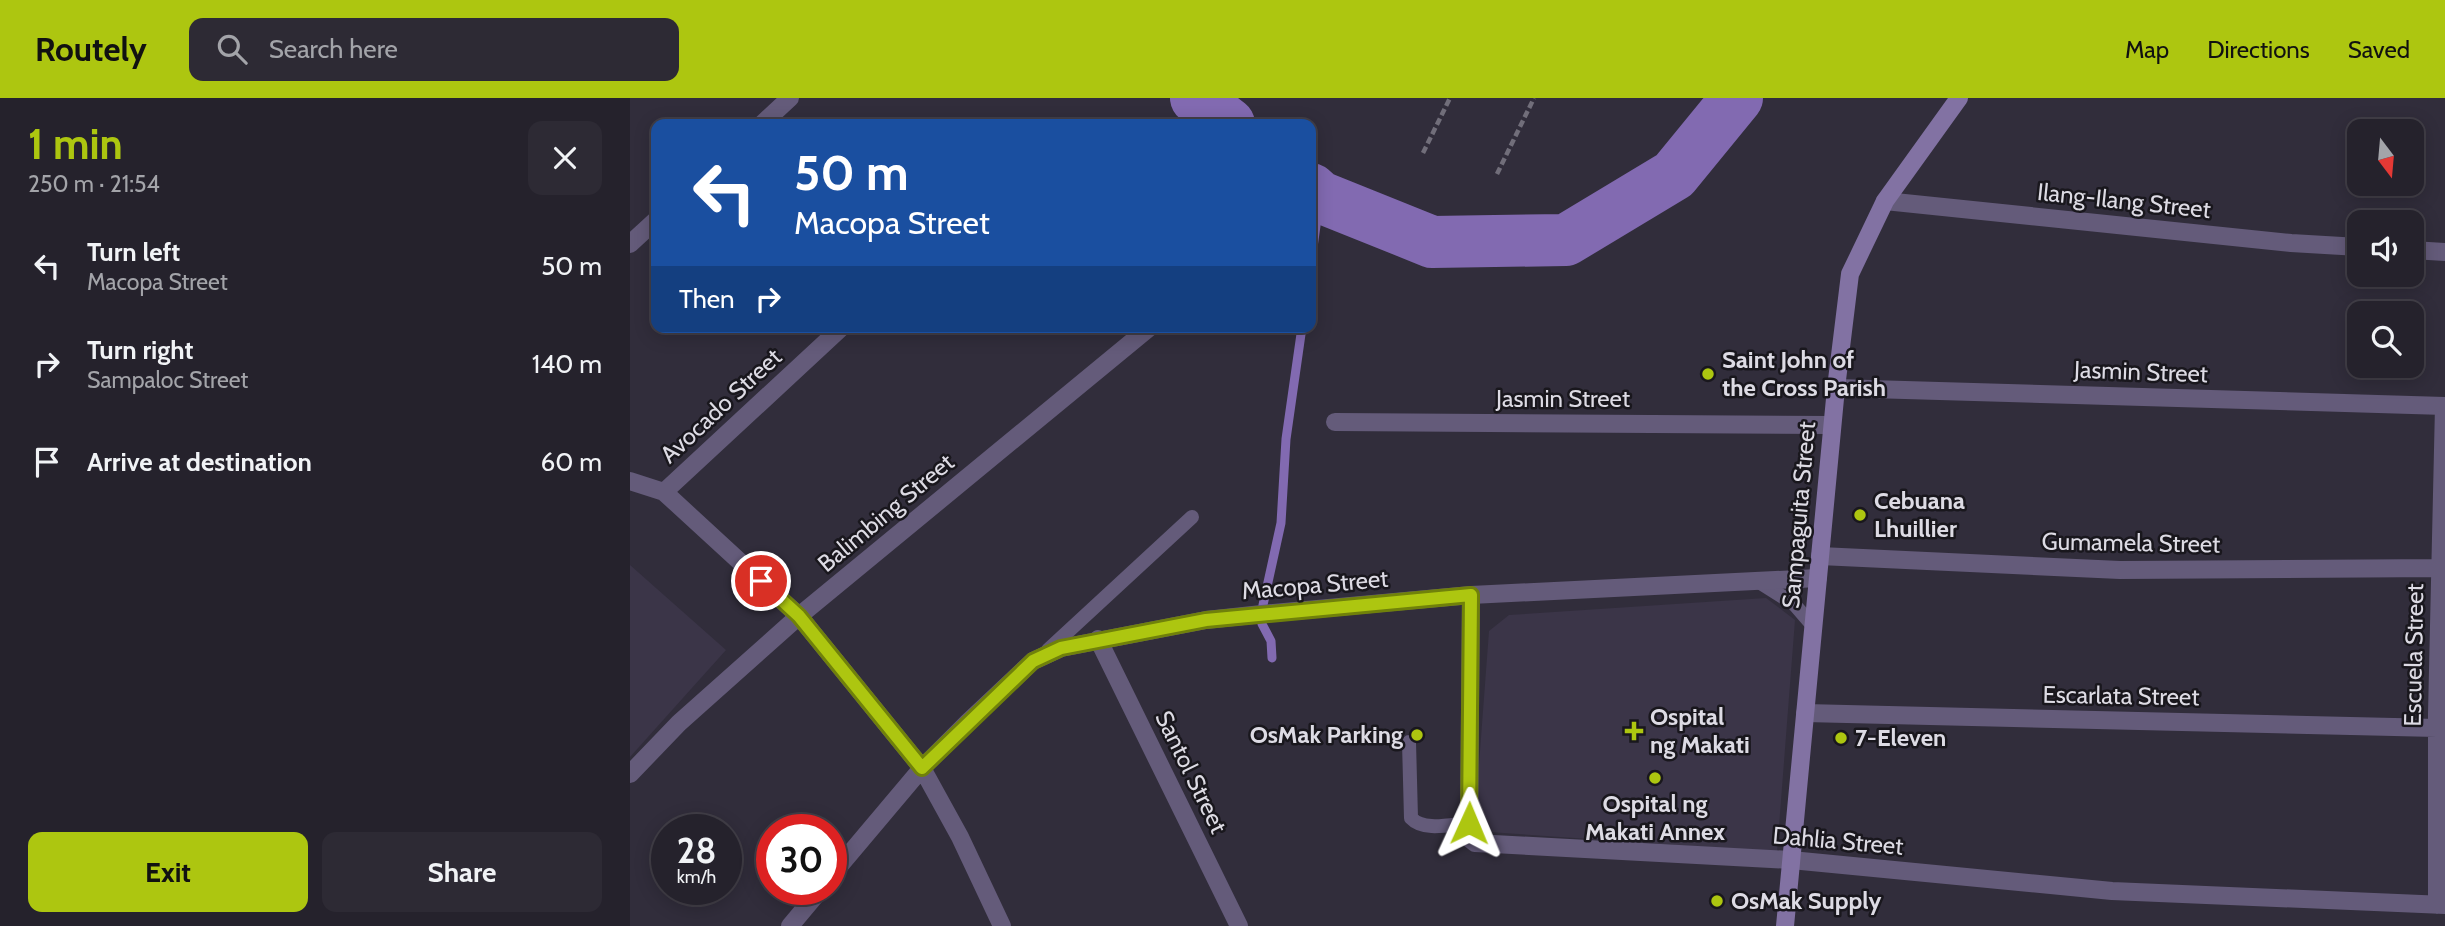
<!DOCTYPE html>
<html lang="en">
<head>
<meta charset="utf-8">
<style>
	:root { --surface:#25222c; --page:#2d2a34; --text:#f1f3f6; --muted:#a3a4a9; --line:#423f48; --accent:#adc610 }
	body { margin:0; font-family:Cabin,sans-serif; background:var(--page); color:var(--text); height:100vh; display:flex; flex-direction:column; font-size:26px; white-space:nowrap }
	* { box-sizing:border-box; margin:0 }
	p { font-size:23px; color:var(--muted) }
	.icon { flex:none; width:38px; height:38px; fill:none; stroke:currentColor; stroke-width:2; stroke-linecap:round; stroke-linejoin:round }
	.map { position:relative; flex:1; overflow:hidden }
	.drawer { display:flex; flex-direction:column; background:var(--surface); width:630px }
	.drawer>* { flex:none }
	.hud { position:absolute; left:21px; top:21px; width:665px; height:214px; border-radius:14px; box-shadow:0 4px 18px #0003,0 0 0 2px var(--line); background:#1a4fa0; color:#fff; overflow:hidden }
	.needle { width:46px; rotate:164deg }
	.tools { position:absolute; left:1717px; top:21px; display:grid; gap:14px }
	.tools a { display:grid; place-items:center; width:77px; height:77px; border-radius:14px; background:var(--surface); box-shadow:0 4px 18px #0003,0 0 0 2px var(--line); font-size:35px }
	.speed { position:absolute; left:21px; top:716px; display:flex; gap:14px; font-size:35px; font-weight:700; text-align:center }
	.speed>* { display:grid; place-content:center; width:91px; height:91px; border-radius:50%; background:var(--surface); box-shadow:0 4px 18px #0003,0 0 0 2px var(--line); line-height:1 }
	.speed small { font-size:18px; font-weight:400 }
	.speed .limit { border:10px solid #d22; background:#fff; color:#111 }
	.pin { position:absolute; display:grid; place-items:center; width:60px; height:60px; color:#fff; margin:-30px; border:4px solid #fff; border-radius:50%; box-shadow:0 2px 7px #0007 }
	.me { position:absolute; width:77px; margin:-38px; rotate:1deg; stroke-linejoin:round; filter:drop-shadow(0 0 5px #0008) }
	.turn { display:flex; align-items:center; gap:24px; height:147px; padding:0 28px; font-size:32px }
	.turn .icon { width:91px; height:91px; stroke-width:2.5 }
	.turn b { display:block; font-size:49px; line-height:60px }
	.then { display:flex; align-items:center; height:66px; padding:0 28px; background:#0003; gap:14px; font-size:26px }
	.round { display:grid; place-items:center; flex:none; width:74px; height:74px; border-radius:14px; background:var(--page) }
	.head { display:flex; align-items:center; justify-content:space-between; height:119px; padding:0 28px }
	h1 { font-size:42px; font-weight:700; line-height:52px; color:var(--accent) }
	.cta { display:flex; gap:14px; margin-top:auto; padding:14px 28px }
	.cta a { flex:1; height:80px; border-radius:14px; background:var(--accent); color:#111; font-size:28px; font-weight:700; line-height:80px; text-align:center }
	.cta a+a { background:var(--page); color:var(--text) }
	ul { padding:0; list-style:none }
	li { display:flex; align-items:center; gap:21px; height:98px; padding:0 28px }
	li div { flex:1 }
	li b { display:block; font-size:26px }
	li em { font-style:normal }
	header { display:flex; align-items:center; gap:42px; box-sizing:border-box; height:98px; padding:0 35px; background:var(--accent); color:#111 }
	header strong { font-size:33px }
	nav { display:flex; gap:38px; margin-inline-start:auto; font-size:24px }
	.search { width:490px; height:63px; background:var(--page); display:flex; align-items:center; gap:18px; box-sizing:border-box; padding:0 24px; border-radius:14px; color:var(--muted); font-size:26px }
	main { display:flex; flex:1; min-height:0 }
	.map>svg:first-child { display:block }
	.built { fill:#3b3548 }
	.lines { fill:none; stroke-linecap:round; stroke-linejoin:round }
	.stream { stroke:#826ab1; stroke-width:9 }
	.river { stroke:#826ab1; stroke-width:52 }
	.path { stroke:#716e7a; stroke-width:4.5; stroke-dasharray:7 3.5; stroke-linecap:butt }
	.lane { stroke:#645b7a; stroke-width:14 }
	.street { stroke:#645b7a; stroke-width:18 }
	.secondary { stroke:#8272a3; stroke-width:18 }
	.route-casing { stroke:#70810a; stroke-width:18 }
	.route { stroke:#adc610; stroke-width:12 }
	.poi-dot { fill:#adc610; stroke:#19171d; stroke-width:2.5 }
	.labels { text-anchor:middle; stroke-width:5; stroke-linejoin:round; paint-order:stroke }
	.street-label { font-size:24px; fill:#dddbe4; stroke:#19171d }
	.poi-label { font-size:24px; font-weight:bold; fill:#dddbe4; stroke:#19171d; text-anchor:start }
</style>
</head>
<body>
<header>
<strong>Routely</strong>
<div class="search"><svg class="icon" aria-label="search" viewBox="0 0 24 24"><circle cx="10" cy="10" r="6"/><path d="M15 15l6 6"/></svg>Search here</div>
<nav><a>Map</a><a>Directions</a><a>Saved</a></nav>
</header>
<main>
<section class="drawer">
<div class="head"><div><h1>1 min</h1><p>250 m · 21:54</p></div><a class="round"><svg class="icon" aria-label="close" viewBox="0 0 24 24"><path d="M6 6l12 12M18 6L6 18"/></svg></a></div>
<ul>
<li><svg class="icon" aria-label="left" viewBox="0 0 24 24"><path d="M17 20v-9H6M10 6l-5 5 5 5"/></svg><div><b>Turn left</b><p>Macopa Street</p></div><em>50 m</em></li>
<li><svg class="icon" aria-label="right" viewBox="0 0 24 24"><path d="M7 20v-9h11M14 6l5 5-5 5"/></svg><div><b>Turn right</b><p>Sampaloc Street</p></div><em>140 m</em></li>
<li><svg class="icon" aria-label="arrive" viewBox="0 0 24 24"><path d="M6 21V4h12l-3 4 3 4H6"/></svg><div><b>Arrive at destination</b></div><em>60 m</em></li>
</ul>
<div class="cta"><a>Exit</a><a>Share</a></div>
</section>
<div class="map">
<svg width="1815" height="828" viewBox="0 0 1815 828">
	<rect width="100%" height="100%" fill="#312d3b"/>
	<!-- built -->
	<path class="built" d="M0,467L96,552L0,659Z
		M1136,500L1165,522L1147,754L844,733L859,533L879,517Z"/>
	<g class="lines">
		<!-- stream -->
		<path class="stream" d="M681,164L690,99
			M633,507L651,425L656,341L672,229
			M632,526L641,543L642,560"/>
		<!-- river -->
		<path class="river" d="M566,0L599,26
			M681,91L690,99L802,144L936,142L1044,77L1107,0"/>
		<!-- path -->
		<path class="path" d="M793,55L820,0
			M867,76L904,0"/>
		<!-- lane -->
		<path class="lane" d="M1126,482L1164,506L1183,528
			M418,552L562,419
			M779,644L781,720C794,734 822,726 839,725"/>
		<!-- street -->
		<path class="street" d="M132,26L160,0
			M1255,103L1661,145L1729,149
			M0,146L26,122
			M1782,152L1815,154
			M1206,290L1815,308
			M705,324L1202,327
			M0,383L34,394L169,518L292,670L330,739L372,828
			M34,394L212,229
			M1190,458L1490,472L1811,470
			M841,497L839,725L840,741L845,745L1161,762L1482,793L1815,807
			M468,541L609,828
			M1175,615L1807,630
			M0,676L49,625L169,518L520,229
			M201,778L292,670L337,625L403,563L431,550L576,522L632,516L841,497L1188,480
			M1807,807V616L1814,308
			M160,828L191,791"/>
		<!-- secondary -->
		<path class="secondary" d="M1155,828L1206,290L1220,176L1255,103L1329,0"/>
	</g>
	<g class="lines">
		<defs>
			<path id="route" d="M131,483L169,518L292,670L403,563L431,550L576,522L841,497L839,725"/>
		</defs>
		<!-- route casing -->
		<use href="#route" class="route-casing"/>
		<!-- route -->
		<use href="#route" class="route"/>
	</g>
	<!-- markers -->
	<g class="poi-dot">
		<circle cx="1078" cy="276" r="7"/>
		<circle cx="1230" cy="417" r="7"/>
		<path d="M1000.5 622.5h7v7h7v7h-7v7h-7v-7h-7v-7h7z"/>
		<circle cx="787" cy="637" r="7"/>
		<circle cx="1211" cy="640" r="7"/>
		<circle cx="1025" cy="680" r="7"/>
		<circle cx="1087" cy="803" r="7"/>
	</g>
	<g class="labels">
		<!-- street labels -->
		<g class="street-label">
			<text transform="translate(1494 103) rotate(6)" y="8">Ilang-Ilang Street</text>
			<text transform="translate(1511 274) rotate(2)" y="8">Jasmin Street</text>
			<text x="933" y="309">Jasmin Street</text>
			<text transform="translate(91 308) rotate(-43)" y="8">Avocado Street</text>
			<text transform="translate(256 415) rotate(-40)" y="8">Balimbing Street</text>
			<text transform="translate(1169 417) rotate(-85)" y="8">Sampaguita Street</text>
			<text transform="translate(1501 445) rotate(1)" y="8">Gumamela Street</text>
			<text transform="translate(685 487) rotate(-5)" y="8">Macopa Street</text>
			<text transform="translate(1784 557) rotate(-89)" y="8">Escuela Street</text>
			<text transform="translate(1491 598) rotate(1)" y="8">Escarlata Street</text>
			<text transform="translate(561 674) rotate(64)" y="8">Santol Street</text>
			<text transform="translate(1208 743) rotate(5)" y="8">Dahlia Street</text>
		</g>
		<!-- poi labels -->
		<g class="poi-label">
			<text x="1092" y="270">Saint John of<tspan x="1092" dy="28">the Cross Parish</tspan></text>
			<text x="1244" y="411">Cebuana<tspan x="1244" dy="28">Lhuillier</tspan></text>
			<text x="1020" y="627">Ospital<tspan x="1020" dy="28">ng Makati</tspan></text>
			<text x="773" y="645" text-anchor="end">OsMak Parking</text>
			<text x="1225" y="648">7-Eleven</text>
			<text x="1025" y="714" text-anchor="middle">Ospital ng<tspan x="1025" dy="28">Makati Annex</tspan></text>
			<text x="1101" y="811">OsMak Supply</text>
		</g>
	</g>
</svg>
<div class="tools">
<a><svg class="needle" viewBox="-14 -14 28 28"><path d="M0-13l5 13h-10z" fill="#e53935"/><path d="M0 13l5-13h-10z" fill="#a3a4a9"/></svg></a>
<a><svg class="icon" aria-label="sound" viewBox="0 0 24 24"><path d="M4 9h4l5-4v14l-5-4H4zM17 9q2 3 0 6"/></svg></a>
<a><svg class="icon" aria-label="search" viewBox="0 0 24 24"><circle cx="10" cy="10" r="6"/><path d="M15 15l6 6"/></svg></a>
</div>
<div class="speed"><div>28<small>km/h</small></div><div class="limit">30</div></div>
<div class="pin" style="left:131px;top:483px;background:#d93025"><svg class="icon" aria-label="arrive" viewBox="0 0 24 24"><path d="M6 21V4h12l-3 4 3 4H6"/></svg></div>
<svg class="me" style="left:839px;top:725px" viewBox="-20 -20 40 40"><path d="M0-17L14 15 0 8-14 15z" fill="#adc610" stroke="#fff" stroke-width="4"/></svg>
<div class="hud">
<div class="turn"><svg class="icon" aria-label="left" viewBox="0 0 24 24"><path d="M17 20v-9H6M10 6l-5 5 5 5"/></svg><div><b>50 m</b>Macopa Street</div></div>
<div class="then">Then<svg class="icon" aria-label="right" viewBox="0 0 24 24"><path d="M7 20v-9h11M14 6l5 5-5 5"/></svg></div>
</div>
</div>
</main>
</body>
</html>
